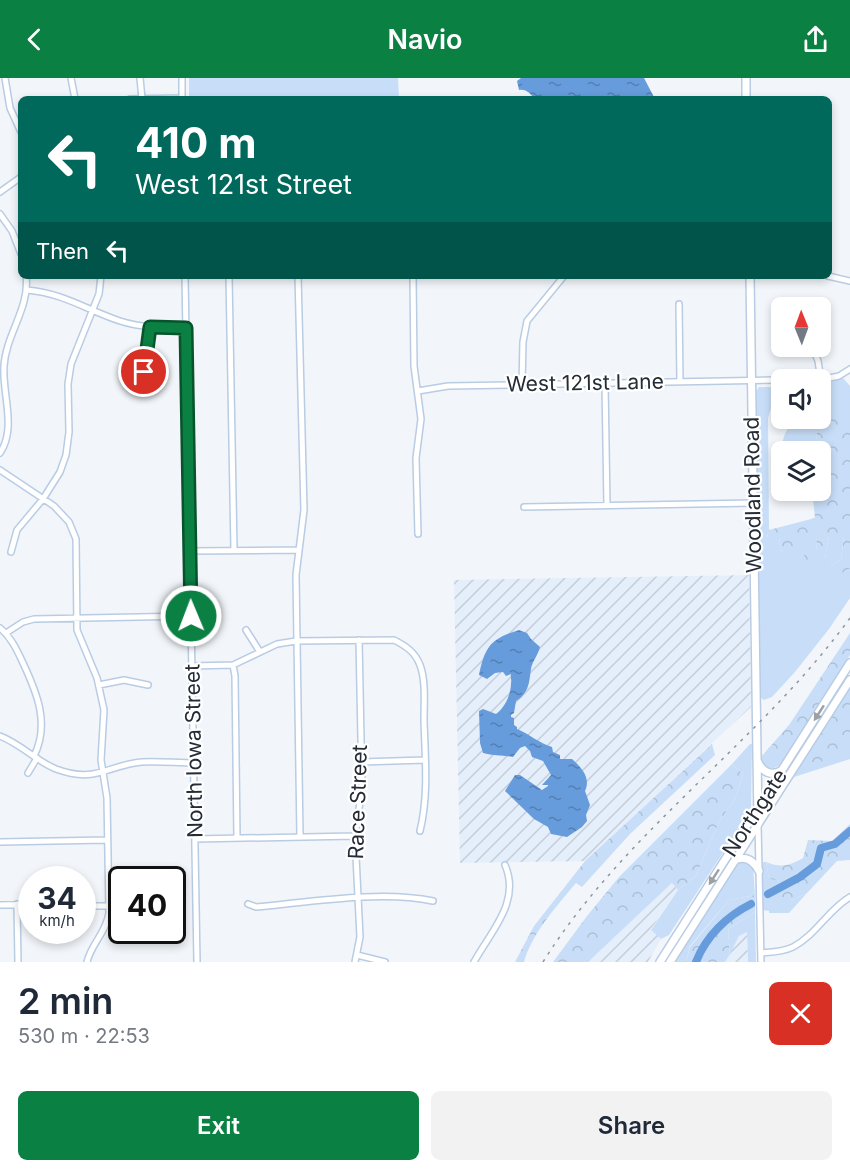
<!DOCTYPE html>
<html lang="en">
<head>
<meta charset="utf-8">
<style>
	:root { --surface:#fff; --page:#f2f2f3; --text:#1f2937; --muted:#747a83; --accent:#0b8043 }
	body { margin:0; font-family:Inter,sans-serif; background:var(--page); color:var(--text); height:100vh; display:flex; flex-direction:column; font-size:22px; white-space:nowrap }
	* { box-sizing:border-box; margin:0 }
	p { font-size:20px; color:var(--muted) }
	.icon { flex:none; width:33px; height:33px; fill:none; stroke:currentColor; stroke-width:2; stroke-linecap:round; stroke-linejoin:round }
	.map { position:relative; height:884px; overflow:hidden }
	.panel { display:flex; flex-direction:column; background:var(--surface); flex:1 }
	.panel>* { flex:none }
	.top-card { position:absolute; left:18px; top:18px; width:814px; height:183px; border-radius:9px; box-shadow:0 3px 9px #0003; background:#00695c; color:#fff; overflow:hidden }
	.needle { width:39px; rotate:359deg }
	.controls { position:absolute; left:771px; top:219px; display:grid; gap:12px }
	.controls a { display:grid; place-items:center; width:60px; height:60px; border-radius:9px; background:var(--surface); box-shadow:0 3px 9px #0003; font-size:30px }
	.speed { position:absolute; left:18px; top:788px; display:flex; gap:12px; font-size:30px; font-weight:700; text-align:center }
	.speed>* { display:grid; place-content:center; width:78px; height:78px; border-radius:50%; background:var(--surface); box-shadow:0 3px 9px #0003; line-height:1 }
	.speed small { font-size:15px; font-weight:400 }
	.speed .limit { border:3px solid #111; border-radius:9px; background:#fff; color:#111 }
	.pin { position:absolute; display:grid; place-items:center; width:51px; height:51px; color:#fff; margin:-26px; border:3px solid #fff; border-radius:50%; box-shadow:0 2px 6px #0007 }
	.me { position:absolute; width:66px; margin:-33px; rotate:359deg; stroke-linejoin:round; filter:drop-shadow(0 0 4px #0008) }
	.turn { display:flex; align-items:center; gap:21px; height:126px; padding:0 18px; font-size:27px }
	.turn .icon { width:78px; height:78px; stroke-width:2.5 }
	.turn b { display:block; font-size:42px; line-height:51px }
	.then { display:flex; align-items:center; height:57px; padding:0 18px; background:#0003; gap:12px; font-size:22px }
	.round { display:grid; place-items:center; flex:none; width:63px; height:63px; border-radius:9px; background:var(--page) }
	.headline { display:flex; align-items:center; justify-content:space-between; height:102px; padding:0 18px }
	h1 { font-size:36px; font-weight:600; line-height:45px }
	.cta { display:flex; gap:12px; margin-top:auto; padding:12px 18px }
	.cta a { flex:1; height:69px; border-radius:9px; background:var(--accent); color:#fff; font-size:24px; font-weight:600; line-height:69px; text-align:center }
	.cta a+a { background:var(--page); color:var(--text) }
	header { display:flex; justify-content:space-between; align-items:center; height:78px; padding:0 18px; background:var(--accent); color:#fff; font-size:27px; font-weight:600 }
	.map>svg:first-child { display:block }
	.industrial { fill:url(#industrial-furrows) }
	.grass { fill:#c8def8 }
	.forest { fill:url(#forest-crowns) }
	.water { fill:url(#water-ripples) }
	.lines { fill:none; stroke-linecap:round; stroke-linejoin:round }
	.river { stroke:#669cdb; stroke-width:8 }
	.minor-casing { stroke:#b9cce4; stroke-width:8 }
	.major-casing { stroke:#b9cce4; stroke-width:10 }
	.minor { stroke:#fff; stroke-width:5 }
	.major { stroke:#fff; stroke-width:7 }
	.rail { stroke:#90959b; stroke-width:1.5; stroke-dasharray:3 6; stroke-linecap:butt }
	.oneway { fill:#9da0a4 }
	.route-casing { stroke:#07532c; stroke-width:15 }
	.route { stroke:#0b8043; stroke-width:10 }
	.labels { text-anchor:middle; stroke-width:4.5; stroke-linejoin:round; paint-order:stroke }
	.street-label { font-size:21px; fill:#252c35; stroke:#fff }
</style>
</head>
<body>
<header><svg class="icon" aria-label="back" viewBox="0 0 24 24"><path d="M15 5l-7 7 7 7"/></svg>Navio<svg class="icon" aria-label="share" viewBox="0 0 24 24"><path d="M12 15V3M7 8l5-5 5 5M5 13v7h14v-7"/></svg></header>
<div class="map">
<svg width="850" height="884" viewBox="0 0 850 884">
	<defs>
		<pattern id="industrial-furrows" width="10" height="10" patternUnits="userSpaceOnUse" patternTransform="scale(1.5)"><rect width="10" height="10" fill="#e5effb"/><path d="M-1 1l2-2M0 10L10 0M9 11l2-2" fill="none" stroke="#c4cdd8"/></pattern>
		<pattern id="forest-crowns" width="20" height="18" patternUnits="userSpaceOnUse" patternTransform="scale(1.5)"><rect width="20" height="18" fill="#c8def8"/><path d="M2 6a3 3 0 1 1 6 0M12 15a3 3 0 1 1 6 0" fill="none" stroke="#acbfd5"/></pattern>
		<pattern id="water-ripples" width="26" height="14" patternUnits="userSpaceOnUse" patternTransform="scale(1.5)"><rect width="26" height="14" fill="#669cdb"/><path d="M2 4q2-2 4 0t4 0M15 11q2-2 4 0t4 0" fill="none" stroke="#547fb2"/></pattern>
	</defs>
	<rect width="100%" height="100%" fill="#f2f6fa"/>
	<!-- industrial -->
	<path class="industrial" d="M749,497L751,629L585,783L460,785L454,502Z
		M672,805L678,812L651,851L661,861L648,884H588Z
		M747,854L748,884H725L739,858Z"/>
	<!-- grass -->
	<path class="grass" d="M189,0H398L399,21H189Z
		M843,300L850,308V339H821C820,329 818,310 827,305C832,303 838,302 843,300Z
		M759,309H781V322L773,324L768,340L769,452L767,459L779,460L782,476L802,459H816L817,473L825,480L829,458H844L841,481L830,488L850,490V520L829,551L795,594L772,619L764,622L760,619L755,315Z
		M798,341H818L815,373H782C782,359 786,349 798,341Z
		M850,607V681L791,700Z
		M750,666H752L751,732L669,857L661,861L651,852L678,812L696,798L719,744L735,721L743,696L732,686Z
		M741,783H745L753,788L755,817L729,822L690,868L686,884H673L737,785Z
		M763,784H766L769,800L778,802L782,807L780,813L791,823L807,815L789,835H769V833L763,832Z
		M755,834L756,884H748L747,854L739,858L730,876L728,851Z"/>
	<!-- forest -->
	<path class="forest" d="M821,339H850V490L837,498L830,488L841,481L844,458H829L825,480L806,484L804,477L817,473L816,459H802L790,483L782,476L779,460H767L769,452L815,440L812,413L820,412V374L815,373L818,341Z
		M850,555V577L780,687C773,691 770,692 764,688L761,679L789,647Z
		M850,602V673L791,695Z
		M712,666L715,677L630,756L582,809L576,805C557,828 532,855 524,884H515L534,848L585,783Z
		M732,686L743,696L735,721L719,744L696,798L678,812L672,805L588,884H553L587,838L619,799Z
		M850,746V782L837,783L807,815L791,823H767V813H780L782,807L778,802L769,801L766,784C781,790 789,788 803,780L808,762L832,763Z
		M755,817V834L728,851L730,876L725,884H686L690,869L729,822Z"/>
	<!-- water -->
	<path class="water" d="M521,0H644L655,21H535C530,16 527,11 519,12L517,3Z
		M519,552L527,555L531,561L540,569C538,577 532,584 531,591C529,605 529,615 516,623L514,635L511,637V639L514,640V647L517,649V651C529,656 539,665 552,669L553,674L560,677V681H572C582,690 591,700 585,713L590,727L586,737L587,743L582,749L567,759L551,756L548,749L534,741L505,713L515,697H520L542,712L548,708V707H542L551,697L543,683L532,679L530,673L525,668L520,670L513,679C503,677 493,678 483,675L480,665L479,633L483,631L496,636C505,630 511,616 511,605C512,602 510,599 511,596L506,598L503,594L495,595L487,601L479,597C485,569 490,561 519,552Z"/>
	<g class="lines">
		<!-- river -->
		<path class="river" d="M768,816L800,799L817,786L821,770L835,766L850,753
			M696,884C706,858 727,838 751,826"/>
		<defs>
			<path id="minor" d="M5,0L10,30L21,54
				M71,0L75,21
				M140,0L142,21
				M182,0V21
				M130,21L182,20
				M0,114L21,99
				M0,136L12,153L21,176
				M185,198L197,884
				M229,198L234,472
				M298,198L304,432L296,497L300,759
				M413,198L414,288L421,341L416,380L418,456
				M828,198L850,203
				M27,212C63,215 87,232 120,243C142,250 163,250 186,250
				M679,226L680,304
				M812,268L818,283L821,302
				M144,294L150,249
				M820,302L839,298L850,291
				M605,305L607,428
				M522,306L523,264L527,243L564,198
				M418,313L448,308L782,302
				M0,375C17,350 2,316 4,288C6,256 30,230 26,198
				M0,392L54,428L69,444L76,461L77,552L97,600L104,632L101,682L107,720L109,835C106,855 91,866 87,884
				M524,429L754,425
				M190,473L298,472
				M11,474L17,452L43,421L60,394L66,377L69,354L68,306L71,286L99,216L101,198
				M0,550C11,559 17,572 23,585C37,615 50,646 34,678
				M246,552L260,574
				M6,555L23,544L34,541L191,538
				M233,587L235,598L237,760
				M192,588L233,587L277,566L296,563L394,562C406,568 415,574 420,587C426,603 424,625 424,642C425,679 429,716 420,753
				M99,607L124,602L148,607
				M0,658C21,666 36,683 56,691C97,706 107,687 142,684C159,683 177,685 194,685
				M361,684L425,682
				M28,695L37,680
				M758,746L761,884
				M195,761L355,758
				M0,764L107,762
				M17,826L18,884
				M248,826L256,829C310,824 381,812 433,823
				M0,827L32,826
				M82,828H122
				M761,875C772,874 783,874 793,869C816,857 828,832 850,819
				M357,877L385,884
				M355,884L360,859L355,758L362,710L359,562
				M474,884C491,853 521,824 505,787"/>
			<path id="major" d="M746,0V21
				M750,198L758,746
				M758,684C762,694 772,699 782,692
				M735,782C746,777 754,783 759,793
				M660,884L850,585
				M670,884L850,602"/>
		</defs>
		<!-- minor casing -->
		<use href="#minor" class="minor-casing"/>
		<!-- major casing -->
		<use href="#major" class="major-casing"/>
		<!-- minor -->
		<use href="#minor" class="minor"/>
		<!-- major -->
		<use href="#major" class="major"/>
		<!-- rail -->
		<path class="rail" d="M543,884C625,753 759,665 850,540"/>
	</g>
	<!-- one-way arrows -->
	<defs><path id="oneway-solid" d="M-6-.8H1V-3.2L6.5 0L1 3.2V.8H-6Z" transform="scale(1.5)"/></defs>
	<g class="oneway">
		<use href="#oneway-solid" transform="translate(819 635) rotate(123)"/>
		<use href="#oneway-solid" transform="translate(714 799) rotate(123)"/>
	</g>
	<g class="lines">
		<defs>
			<path id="route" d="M144,294L150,249L186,250L191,538"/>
		</defs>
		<!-- route casing -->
		<use href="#route" class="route-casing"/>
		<!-- route -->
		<use href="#route" class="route"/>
	</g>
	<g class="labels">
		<!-- street labels -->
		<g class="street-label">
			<text transform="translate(585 305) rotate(-1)" y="7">West 121st Lane</text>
			<text transform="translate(753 417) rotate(-91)" y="7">Woodland Road</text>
			<text transform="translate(194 673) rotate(-91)" y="7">North Iowa Street</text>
			<text transform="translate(358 724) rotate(-88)" y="7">Race Street</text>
			<text transform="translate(755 735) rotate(-57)" y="7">Northgate</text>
		</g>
	</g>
</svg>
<div class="controls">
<a><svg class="needle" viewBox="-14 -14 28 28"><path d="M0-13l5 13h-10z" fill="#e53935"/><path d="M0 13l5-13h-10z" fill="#747a83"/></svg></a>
<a><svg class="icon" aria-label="sound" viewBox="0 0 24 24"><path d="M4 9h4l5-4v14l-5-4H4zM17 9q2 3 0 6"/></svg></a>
<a><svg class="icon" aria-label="layers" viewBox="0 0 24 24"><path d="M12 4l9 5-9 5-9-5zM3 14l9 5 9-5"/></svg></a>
</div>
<div class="speed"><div>34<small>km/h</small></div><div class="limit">40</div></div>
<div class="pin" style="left:144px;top:294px;background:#d93025"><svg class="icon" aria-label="arrive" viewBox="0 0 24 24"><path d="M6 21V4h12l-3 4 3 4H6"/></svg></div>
<svg class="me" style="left:191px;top:538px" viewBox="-20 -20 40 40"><circle r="17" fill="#0b8043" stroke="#fff" stroke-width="3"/><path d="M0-11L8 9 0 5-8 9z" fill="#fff"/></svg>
<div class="top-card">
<div class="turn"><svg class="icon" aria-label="left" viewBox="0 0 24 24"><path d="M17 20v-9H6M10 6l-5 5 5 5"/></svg><div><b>410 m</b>West 121st Street</div></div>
<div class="then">Then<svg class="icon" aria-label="left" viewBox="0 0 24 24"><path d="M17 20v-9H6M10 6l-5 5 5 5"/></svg></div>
</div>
</div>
<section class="panel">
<div class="headline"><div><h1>2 min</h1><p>530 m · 22:53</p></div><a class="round" style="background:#d93025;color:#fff"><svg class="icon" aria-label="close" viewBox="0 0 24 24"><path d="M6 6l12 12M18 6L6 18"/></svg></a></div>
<div class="cta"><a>Exit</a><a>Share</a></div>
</section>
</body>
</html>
